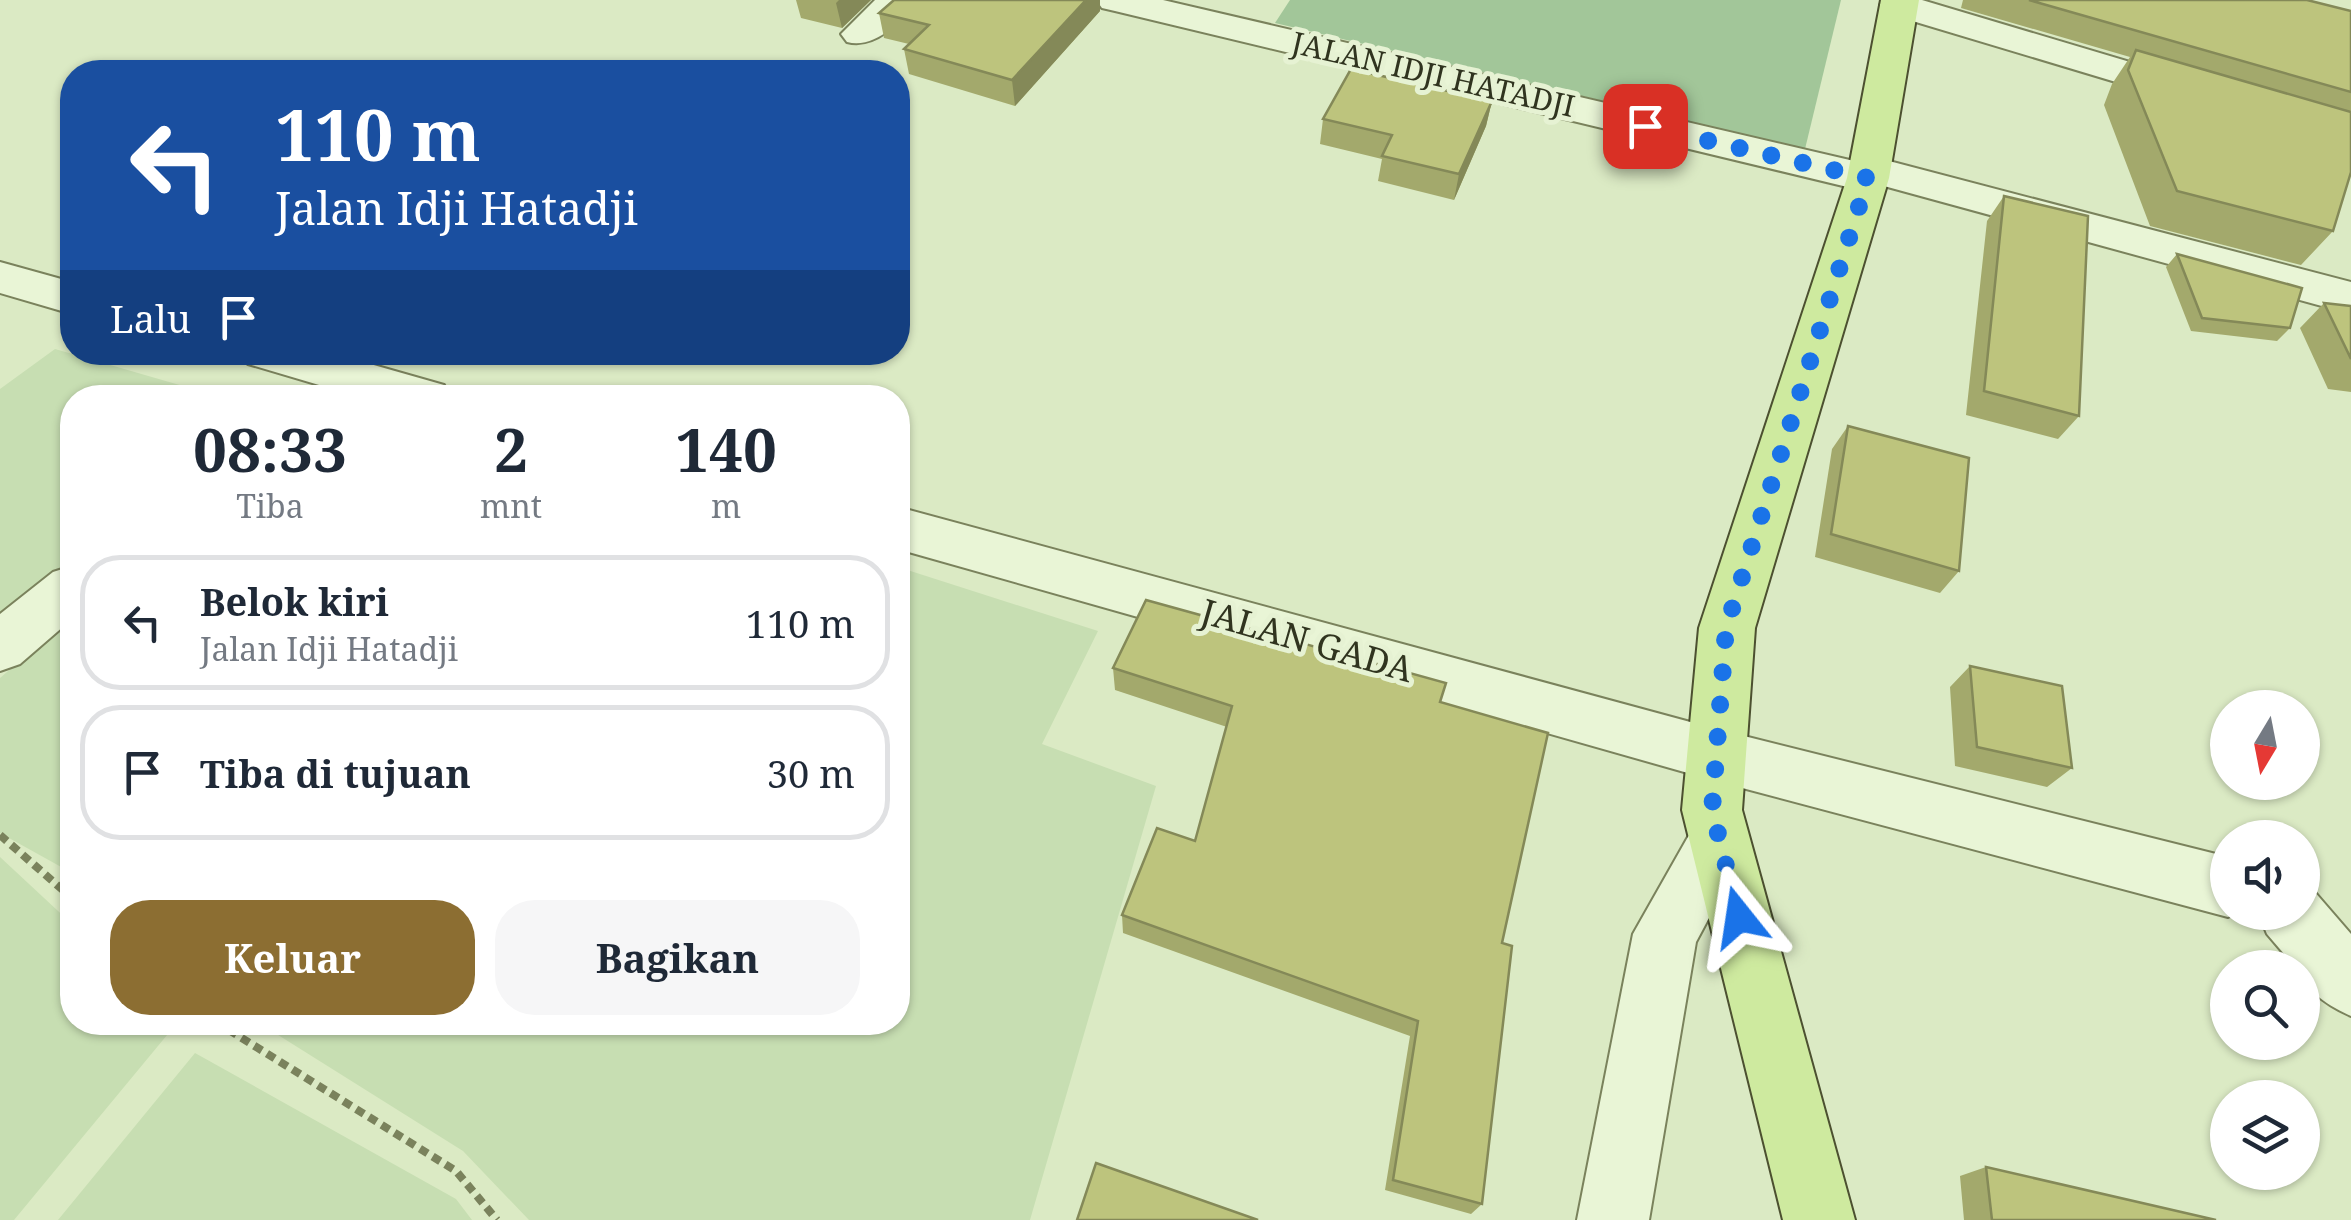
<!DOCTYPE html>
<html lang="id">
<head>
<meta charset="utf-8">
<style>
	:root { --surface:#fff; --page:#f6f6f7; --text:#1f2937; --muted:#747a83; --line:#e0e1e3; --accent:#8c6e32 }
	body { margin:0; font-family:"Noto Serif",serif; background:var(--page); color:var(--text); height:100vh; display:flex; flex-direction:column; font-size:38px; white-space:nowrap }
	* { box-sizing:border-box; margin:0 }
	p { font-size:32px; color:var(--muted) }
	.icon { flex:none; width:55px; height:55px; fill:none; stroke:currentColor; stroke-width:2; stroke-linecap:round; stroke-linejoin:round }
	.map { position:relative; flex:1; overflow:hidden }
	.panel { position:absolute; left:60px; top:385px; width:850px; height:650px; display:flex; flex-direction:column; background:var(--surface); border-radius:40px; box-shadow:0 2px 8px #0004 }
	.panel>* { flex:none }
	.hud { position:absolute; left:60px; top:60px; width:850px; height:305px; border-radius:40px; box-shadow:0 2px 8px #0004; background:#1a4fa0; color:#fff; overflow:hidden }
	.needle { width:65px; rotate:190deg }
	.controls { position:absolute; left:2210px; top:690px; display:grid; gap:20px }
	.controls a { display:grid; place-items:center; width:110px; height:110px; border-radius:50%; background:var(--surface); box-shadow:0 2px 8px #0004; font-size:50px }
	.pin { position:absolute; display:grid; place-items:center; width:85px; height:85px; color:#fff; margin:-42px; border-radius:20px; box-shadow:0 5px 15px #0006 }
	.me { position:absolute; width:110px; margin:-55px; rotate:345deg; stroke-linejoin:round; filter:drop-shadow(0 0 8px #0008) }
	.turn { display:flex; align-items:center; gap:35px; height:210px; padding:0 50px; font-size:45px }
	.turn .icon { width:130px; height:130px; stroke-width:2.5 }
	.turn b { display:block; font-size:70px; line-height:85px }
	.then { display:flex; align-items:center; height:95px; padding:0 50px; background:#0003; gap:20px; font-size:38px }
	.eta { display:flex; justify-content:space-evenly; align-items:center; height:170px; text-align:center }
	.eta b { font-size:60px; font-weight:700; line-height:70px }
	.primary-button { display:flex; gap:20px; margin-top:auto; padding:20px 50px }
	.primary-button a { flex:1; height:115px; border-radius:40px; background:var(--accent); color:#fff; font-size:40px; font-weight:700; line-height:115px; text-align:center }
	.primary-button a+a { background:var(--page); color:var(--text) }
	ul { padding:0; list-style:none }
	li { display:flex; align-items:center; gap:30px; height:135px; margin:0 20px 15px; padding:0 30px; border:5px solid var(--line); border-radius:40px }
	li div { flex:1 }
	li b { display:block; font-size:38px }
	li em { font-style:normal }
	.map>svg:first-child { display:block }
	.farmland { fill:#c7deb2 }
	.green { fill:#a2c699 }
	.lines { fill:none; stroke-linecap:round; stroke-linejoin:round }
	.minor-casing { stroke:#7a825c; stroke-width:4 }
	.major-casing { stroke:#4c5030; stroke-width:4 }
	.path { stroke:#7a825c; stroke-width:8; stroke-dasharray:9 6; stroke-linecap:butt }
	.minor { fill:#e9f5d6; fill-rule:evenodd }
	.major { fill:#ceea9f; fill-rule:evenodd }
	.wall { fill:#a3a96c }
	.shaded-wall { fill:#848958 }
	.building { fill:#bdc47d; stroke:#848958; stroke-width:2.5 }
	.route { stroke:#1a73e8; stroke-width:18; stroke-dasharray:0 32.4 }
	.labels { text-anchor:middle; stroke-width:10; stroke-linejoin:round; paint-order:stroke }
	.far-street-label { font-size:30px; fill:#30341f; stroke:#e6f2d3 }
	.street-label { font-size:35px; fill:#30341f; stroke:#e6f2d3 }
</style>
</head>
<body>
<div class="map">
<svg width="2351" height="1220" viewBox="0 0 2351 1220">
	<rect width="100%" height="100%" fill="#dbeac4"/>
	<!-- farmland -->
	<path class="farmland" d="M55,349L221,397L72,398V571L0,630V389Z
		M898,567L1098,631L1042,744L1156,786L1030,1220H529L463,1151L259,1023L898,1022Z
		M72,616V873L0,833V678Z
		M0,857L72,924V1022L177,1023L14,1220H0Z
		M195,1053L456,1199L472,1220H58Z"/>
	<!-- green -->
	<path class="green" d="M1290,0H1841L1805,149L1275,23Z"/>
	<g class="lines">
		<defs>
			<path id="minor" d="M875,0H916C900,23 875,49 847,42L841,34Z
				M1096,0H1163L1854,161L1870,156L2351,282V314L1884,186L1868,192L1115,11L1102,8Z
				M1884,0H1922L2207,85L2213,93L2207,101L2193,105L2179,101L1886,13L1880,5Z
				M0,262L72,282V314L0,293Z
				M242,352H328L444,385L451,398H363L248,364Z
				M898,507L1716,729L2228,857V912H2239L2228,917L1716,781L898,549Z
				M72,566V619L20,664L0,671V614L53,572Z
				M1719,812L1741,821L1750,841L1696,942L1649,1220H1577L1633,934L1697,821Z
				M2302,886L2313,890L2351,934V1016C2331,1007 2304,992 2302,968H2296L2267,934L2258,912H2302Z"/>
			<path id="major" d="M1881,0H1919L1889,178L1755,628L1742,810L1855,1220H1783L1682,810L1699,628L1847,178Z"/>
		</defs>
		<!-- minor casing -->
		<use href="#minor" class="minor-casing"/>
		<!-- major casing -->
		<use href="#major" class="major-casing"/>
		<!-- path -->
		<path class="path" d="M0,835L72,898
			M216,1022L456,1171L497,1220"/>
		<!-- minor -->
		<use href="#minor" class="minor"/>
		<!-- major -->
		<use href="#major" class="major"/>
	</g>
	<!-- wall -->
	<path class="wall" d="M796,0H871L842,28L801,18Z
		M1963,0H2307L2351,11V172L2333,231L2301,265L2150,226L2104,105L2112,84L2130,57L1961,8Z
		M1100,11L1015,106L909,74L904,49L909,44L884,38L879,13Z
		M1492,101L1486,126L1454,200L1378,181L1382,159L1320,144L1323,119Z
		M2004,196L2079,416L2058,439L1966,415L1987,221Z
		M2177,254L2290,328L2277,341L2191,331L2166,267Z
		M2324,303L2351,306V392L2328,389L2300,328Z
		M1848,426L1959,571L1940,593L1815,557L1832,449Z
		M1970,666L2072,768L2047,787L1955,766L1950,687Z
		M1113,668L1440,702L1502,943L1482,1204L1471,1214L1385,1190L1410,1036L1123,933L1122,915L1195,841L1227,727L1115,690Z
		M1986,1167L2216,1220H1964L1960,1176Z"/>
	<!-- shaded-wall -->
	<path class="shaded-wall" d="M839,0H871L842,28L836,3Z
		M1086,0H1100V11L1015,106L1012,80Z
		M1492,101L1486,126L1454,200L1459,174Z"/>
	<!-- building -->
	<path class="building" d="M894,0H1086L1012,80L904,49L929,25L879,13Z
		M2029,0H2307L2351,11V92Z
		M2136,50L2351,112V172L2333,231L2177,191L2128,70Z
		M1351,69L1492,101L1459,174L1382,156L1392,135L1323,119Z
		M2004,196L2088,216L2079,416L1984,391Z
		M2177,254L2302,288L2290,328L2202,318Z
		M2324,303L2351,306V359Z
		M1848,426L1969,458L1959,571L1831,534Z
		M1146,600L1446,683L1440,702L1548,733L1502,943L1512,946L1482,1204L1393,1180L1418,1021L1122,915L1157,828L1195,841L1232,706L1113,668Z
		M1970,666L2062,686L2072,768L1977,747Z
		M1096,1163L1258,1220H1077Z
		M1986,1167L2216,1220H1992Z"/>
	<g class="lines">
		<!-- route -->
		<path class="route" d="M1645,126L1868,178L1726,628L1712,810L1739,917"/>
	</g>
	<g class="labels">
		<!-- far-street labels -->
		<g class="far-street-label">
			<text transform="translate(1433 75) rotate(13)" y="10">JALAN IDJI HATADJI</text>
		</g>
		<!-- street labels -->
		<g class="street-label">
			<text transform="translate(1307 641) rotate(16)" y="12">JALAN GADA</text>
		</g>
	</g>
</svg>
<div class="controls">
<a><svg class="needle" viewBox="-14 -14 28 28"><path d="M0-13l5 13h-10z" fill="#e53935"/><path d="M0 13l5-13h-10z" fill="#747a83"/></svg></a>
<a><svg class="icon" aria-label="sound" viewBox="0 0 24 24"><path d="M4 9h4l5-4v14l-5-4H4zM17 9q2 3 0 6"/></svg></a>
<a><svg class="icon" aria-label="search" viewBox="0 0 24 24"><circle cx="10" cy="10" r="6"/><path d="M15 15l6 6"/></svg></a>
<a><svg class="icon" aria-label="layers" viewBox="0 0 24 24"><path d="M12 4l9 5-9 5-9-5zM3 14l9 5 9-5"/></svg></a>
</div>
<div class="pin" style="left:1645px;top:126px;background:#d93025"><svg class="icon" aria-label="arrive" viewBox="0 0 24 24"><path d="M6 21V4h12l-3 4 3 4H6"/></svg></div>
<svg class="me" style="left:1739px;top:917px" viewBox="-20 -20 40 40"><path d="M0-17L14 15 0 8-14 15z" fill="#1a73e8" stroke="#fff" stroke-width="4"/></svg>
<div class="hud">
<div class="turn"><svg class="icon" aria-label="left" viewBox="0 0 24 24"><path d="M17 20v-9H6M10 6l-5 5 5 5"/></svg><div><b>110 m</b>Jalan Idji Hatadji</div></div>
<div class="then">Lalu<svg class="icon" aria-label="arrive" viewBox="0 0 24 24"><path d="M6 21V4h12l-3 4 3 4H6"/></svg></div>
</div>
<section class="panel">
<div class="eta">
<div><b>08:33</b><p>Tiba</p></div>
<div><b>2</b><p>mnt</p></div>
<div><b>140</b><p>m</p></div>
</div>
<ul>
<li><svg class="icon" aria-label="left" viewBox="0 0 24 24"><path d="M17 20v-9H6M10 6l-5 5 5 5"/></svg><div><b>Belok kiri</b><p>Jalan Idji Hatadji</p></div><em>110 m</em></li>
<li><svg class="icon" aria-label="arrive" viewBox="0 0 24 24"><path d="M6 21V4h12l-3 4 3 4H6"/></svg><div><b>Tiba di tujuan</b></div><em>30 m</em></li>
</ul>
<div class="primary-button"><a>Keluar</a><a>Bagikan</a></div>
</section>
</div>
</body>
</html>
